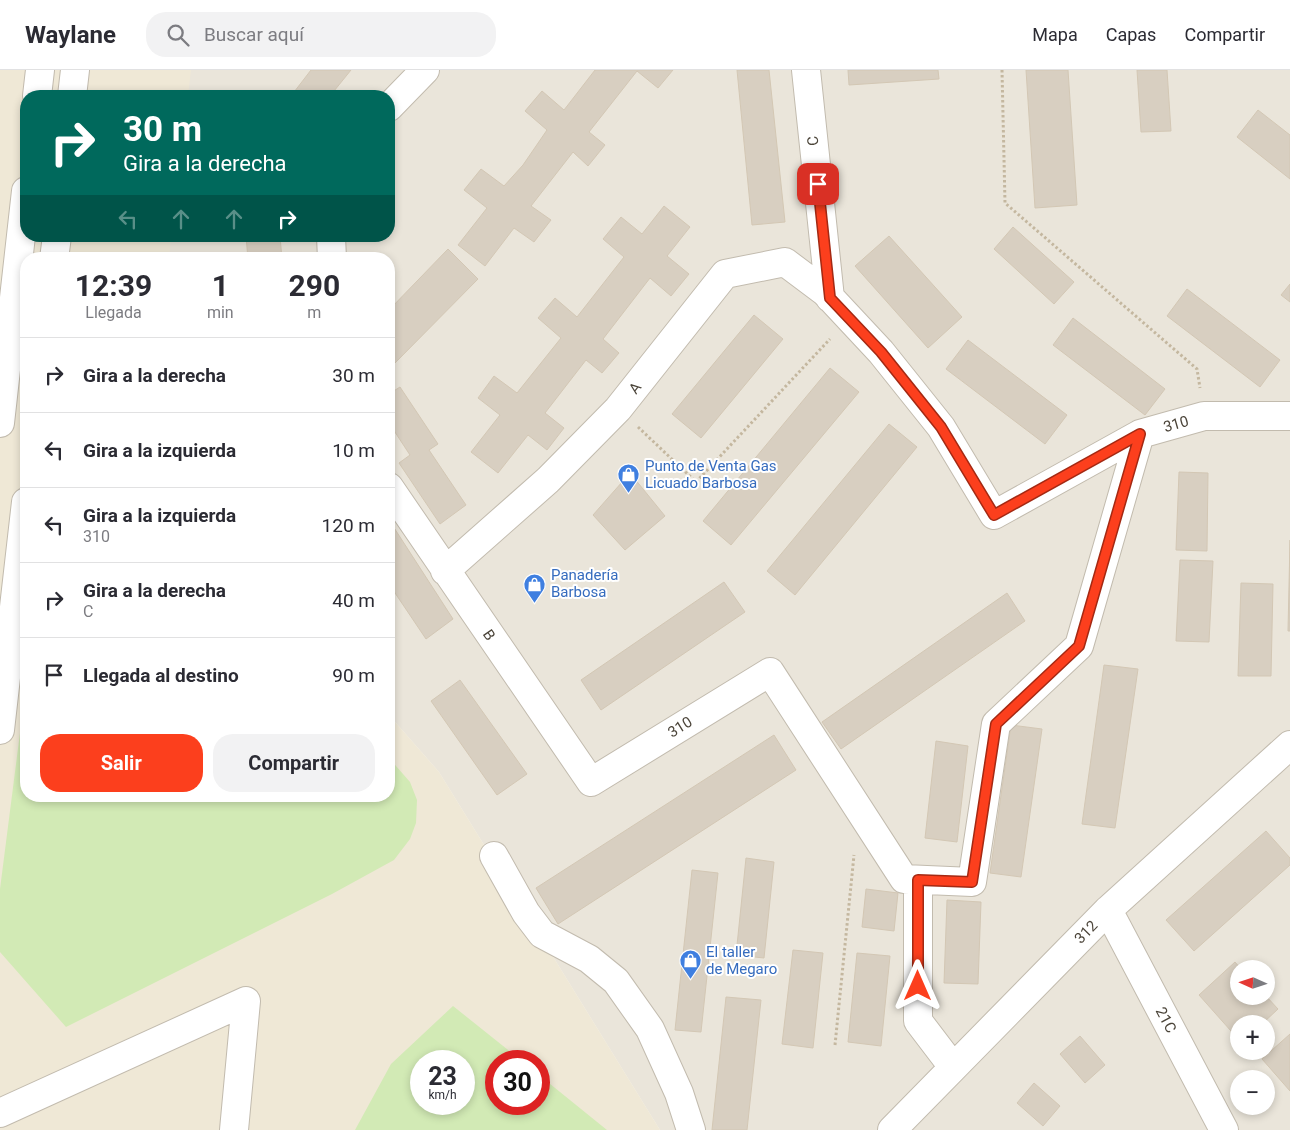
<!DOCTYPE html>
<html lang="es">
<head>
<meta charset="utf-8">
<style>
	:root { --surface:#fff; --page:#f2f2f3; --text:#2b2b33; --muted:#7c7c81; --line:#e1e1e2; --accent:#fc3f1d }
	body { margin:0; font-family:Roboto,sans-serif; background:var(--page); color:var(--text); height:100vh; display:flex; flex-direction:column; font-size:19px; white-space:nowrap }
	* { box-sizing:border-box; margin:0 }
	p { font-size:16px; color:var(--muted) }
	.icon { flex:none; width:28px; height:28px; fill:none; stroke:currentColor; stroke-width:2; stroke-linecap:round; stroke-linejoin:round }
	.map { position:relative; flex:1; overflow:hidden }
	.details { position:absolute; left:20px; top:182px; width:375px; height:550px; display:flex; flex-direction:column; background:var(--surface); border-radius:20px; box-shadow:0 2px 8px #0003 }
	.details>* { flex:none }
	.hud { position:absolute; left:20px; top:20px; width:375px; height:152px; border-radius:20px; box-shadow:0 2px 8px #0003; background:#00695c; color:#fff; overflow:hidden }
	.needle { width:32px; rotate:273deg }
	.tools { position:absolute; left:1230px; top:890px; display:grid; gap:10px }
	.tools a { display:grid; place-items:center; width:45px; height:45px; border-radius:50%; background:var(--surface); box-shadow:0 2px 8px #0003; font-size:25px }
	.speed { position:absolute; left:410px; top:980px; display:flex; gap:10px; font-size:25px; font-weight:700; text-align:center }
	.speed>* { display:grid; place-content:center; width:65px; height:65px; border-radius:50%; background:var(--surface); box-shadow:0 2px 8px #0003; line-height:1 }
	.speed small { font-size:12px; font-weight:400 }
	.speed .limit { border:8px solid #d22; background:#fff; color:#111 }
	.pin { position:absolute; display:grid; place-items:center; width:42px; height:42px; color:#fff; margin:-21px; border-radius:10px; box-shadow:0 2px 8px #0006 }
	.me { position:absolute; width:55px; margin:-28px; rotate:0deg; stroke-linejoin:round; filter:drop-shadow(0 0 4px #0008) }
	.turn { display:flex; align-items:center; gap:18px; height:105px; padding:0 20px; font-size:22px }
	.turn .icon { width:65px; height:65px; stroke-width:2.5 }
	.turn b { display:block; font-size:35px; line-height:42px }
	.lanes { display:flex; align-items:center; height:48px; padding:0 20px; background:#0003; justify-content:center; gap:25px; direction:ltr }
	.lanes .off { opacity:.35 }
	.eta { display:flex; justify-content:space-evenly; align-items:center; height:85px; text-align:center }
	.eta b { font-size:30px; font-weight:700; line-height:35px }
	.cta { display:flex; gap:10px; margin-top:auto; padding:10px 20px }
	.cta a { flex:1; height:58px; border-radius:20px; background:var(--accent); color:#fff; font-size:20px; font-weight:700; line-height:58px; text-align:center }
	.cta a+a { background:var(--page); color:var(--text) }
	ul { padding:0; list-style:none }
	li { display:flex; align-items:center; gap:15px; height:75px; padding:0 20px; border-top:1px solid var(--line) }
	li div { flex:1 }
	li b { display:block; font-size:19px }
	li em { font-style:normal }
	header { display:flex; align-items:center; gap:30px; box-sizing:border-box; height:70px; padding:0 25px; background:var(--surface); border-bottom:1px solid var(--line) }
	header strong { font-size:24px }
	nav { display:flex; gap:28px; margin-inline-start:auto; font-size:18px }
	.search { width:350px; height:45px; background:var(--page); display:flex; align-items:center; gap:12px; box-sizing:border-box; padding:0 18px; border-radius:20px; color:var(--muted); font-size:19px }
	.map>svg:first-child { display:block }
	.residential { fill:#eae5da; fill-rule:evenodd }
	.education { fill:#efe8d6; fill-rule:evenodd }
	.green { fill:#d2eab5; fill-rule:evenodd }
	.building { fill:#d8cfc1; stroke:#d3c7b4 }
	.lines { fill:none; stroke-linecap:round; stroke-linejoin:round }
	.minor-casing { stroke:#c2bbae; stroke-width:30 }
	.path { stroke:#c4b79f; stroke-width:3; stroke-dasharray:2.5 2.5; stroke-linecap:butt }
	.minor { stroke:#fff; stroke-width:28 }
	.route-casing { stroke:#a42913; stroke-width:12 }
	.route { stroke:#fc3f1d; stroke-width:9 }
	.labels { text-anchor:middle; stroke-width:4; stroke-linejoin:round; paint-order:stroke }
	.street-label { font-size:15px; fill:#4b4439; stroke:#fff }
	.shop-label { font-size:15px; fill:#366cbe; stroke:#fff; text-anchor:start }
</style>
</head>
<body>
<header>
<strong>Waylane</strong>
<div class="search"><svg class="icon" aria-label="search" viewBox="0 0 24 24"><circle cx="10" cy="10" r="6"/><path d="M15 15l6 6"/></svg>Buscar aquí</div>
<nav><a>Mapa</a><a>Capas</a><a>Compartir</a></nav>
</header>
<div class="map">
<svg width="1290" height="1060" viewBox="0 0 1290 1060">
	<rect width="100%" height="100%" fill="#f6f3ec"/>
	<!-- residential -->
	<path class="residential" d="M189,0H1290V1060H660L439,702L389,645V189H168L170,166H389V26H186ZM1239,899H1266V926H1239ZM1239,954H1266V981H1239ZM1239,1009H1266V1036H1239Z"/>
	<!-- education -->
	<path class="education" d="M0,0H191L188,26H26V166H171L169,189H26V726H389V645L439,702L660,1060H0ZM421,991H464V1034H421ZM496,991H539V1034H496Z"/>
	<!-- green -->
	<path class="green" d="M26,616V726H389V688L410,712L417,730L416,753L410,769L394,790L332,824L66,957L0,882V819Z
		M453,936L522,991H496V1034H539V1005L607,1060H355L391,994ZM421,991H464V1034H421Z"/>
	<!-- building -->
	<path class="building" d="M311,0H351L330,26H291Z
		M595,0H673L658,18L637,1L589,62L605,75L588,96L573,82L531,136L551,150L534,172L514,158L485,196L458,175L487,138L464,120L481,99L504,116L523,95L547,60L525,41L542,21L564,40Z
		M737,0H769L785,152L752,155Z
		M848,0H938L939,9L849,15Z
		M1026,0H1068L1077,135L1035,138Z
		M1137,0H1167L1171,61L1141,62Z
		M1258,40L1290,65V109L1237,67Z
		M664,136L690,157L667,186L689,204L671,226L650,208L603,269L619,283L602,303L586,290L545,343L564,358L547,380L528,365L498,403L471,382L500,345L478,328L494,306L517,323L561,268L538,248L555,228L577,247L624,187L603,169L621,147L642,164Z
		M1013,157L1074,212L1054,234L994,179Z
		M246,166H280L282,189H248Z
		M889,166L962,247L928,278L855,196Z
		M448,179L478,209L395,293L389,287V240Z
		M1290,214V232L1281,225Z
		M1187,219L1280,290L1260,317L1167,246Z
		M754,245L783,269L701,368L672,344Z
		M1073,248L1165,319L1145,345L1053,275Z
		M968,270L1067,345L1045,374L946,299Z
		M830,298L859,322L731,475L703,451Z
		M400,317L438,374L429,380L466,435L440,454L399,393L410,385L389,353V324Z
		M889,354L917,377L795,525L767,501Z
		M1179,402L1208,403L1207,481L1176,480Z
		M630,403L665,446L625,480L593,445Z
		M389,450L453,549L426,569L389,514Z
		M1290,470V561H1288Z
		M1180,490L1213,491L1209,572L1176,571Z
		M724,512L745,542L601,640L581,610Z
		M1241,513L1273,514L1271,606H1238Z
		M1007,523L1025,551L841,679L822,652Z
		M1104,595L1138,599L1115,758L1082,754Z
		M460,610L527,704L497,725L431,631Z
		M1011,655L1042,659L1021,807L990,803Z
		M774,665L796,700L558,854L536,818Z
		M936,671L968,676L957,772L925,768Z
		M1266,761L1290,788V795L1194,881L1166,850Z
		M746,788L774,792L764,888L736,885Z
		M692,800L718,803L701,962L675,960Z
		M866,819L898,823L894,861L862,857Z
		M947,830L981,832L978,914L944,913Z
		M793,880L823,883L813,978L782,974Z
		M857,883L890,886L881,976L848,972Z
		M1235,892L1241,899H1239V926H1266L1278,939L1262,954H1239V970L1199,925Z
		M726,927L761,930L747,1060H712Z
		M1290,964V1021L1262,989Z
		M1080,966L1105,995L1085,1013L1060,984Z
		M1034,1013L1060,1036L1043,1056L1017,1033Z"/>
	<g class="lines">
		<defs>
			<path id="minor" d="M806,0L830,228
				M37,26L40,0
				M72,26L75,0
				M389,37L425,0
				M331,166L332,189
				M54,189L57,166
				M0,353L26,121
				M389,417L591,712L770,602L904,809L972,812L996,654L1079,576L1140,364
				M445,501L548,410L618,339L725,204L785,192L825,222L881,282L941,357L994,445L1140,364L1204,346H1290
				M0,660L26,432
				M494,786L526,843L542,864L589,889L616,911L650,959L679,1023L691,1060
				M918,810V951L953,997
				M1108,840L1224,1060
				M0,1043L246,931L234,1060
				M892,1060L1108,840L1290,675"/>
		</defs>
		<!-- minor casing -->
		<use href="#minor" class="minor-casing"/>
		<!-- path -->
		<path class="path" d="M1002,0L1005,133L1197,299L1200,318
			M638,357L696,412L830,269
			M835,975L854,785"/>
		<!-- minor -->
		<use href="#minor" class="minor"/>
	</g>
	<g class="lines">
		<defs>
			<path id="route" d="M818,114L830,228L881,282L941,357L994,445L1140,364L1079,576L996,654L972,812L918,810V916"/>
		</defs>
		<!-- route casing -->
		<use href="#route" class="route-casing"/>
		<!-- route -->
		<use href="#route" class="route"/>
	</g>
	<!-- icons -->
	<defs>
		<symbol id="shop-pin" viewBox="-11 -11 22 30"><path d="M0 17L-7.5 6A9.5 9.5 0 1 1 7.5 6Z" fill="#3f7fe0" stroke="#fff"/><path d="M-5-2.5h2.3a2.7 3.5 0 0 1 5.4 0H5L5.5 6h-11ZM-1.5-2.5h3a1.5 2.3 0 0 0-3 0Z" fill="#fff"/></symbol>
	</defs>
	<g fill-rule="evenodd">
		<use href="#shop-pin" x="616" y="392" width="25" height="34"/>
		<use href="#shop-pin" x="522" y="502" width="25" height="34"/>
		<use href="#shop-pin" x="678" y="878" width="25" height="34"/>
	</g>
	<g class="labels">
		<!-- street labels -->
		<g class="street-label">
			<text transform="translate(813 71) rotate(-96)" y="5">C</text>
			<text transform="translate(635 318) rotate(-52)" y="5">A</text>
			<text transform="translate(1176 354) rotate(-16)" y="5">310</text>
			<text transform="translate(489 565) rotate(55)" y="5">B</text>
			<text transform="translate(680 657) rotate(-32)" y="5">310</text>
			<text transform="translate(1086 862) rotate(-46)" y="5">312</text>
			<text transform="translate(1166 950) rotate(62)" y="5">21C</text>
		</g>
		<!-- shop labels -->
		<g class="shop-label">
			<text x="645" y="401">Punto de Venta Gas<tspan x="645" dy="17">Licuado Barbosa</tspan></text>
			<text x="551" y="510">Panadería<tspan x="551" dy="17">Barbosa</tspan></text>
			<text x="706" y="887">El taller<tspan x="706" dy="17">de Megaro</tspan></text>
		</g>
	</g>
</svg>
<div class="tools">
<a><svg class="needle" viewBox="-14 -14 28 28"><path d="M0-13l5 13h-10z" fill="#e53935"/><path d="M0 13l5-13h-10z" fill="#7c7c81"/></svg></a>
<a>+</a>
<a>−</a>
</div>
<div class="speed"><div>23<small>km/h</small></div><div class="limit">30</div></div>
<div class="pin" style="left:818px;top:114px;background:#d93025"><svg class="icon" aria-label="arrive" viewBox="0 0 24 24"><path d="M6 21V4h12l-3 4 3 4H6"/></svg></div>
<svg class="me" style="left:918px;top:916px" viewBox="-20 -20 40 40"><path d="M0-17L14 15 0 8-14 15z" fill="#fc3f1d" stroke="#fff" stroke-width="4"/></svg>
<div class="hud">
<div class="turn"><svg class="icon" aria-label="right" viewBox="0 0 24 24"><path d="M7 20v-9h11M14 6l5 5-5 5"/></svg><div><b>30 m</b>Gira a la derecha</div></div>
<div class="lanes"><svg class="icon off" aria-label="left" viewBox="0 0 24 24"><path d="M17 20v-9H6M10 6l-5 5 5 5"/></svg><svg class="icon off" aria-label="ahead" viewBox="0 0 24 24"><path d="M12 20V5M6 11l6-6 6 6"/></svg><svg class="icon off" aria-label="ahead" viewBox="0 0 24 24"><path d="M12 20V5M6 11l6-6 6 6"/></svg><svg class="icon" aria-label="right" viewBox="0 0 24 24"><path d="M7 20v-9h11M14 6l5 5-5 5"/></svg></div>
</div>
<section class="details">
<div class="eta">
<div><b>12:39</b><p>Llegada</p></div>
<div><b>1</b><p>min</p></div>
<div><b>290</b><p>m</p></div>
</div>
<ul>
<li><svg class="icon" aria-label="right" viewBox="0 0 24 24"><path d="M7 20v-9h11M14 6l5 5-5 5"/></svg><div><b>Gira a la derecha</b></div><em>30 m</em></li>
<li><svg class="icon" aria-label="left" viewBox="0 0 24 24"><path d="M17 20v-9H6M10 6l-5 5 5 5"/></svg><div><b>Gira a la izquierda</b></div><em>10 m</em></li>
<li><svg class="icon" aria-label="left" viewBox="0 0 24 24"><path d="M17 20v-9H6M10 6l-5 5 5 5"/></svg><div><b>Gira a la izquierda</b><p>310</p></div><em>120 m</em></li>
<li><svg class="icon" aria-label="right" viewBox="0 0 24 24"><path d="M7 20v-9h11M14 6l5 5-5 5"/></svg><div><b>Gira a la derecha</b><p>C</p></div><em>40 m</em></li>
<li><svg class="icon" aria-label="arrive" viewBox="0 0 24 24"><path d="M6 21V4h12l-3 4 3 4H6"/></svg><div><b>Llegada al destino</b></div><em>90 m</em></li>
</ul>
<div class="cta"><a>Salir</a><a>Compartir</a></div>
</section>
</div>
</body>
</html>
